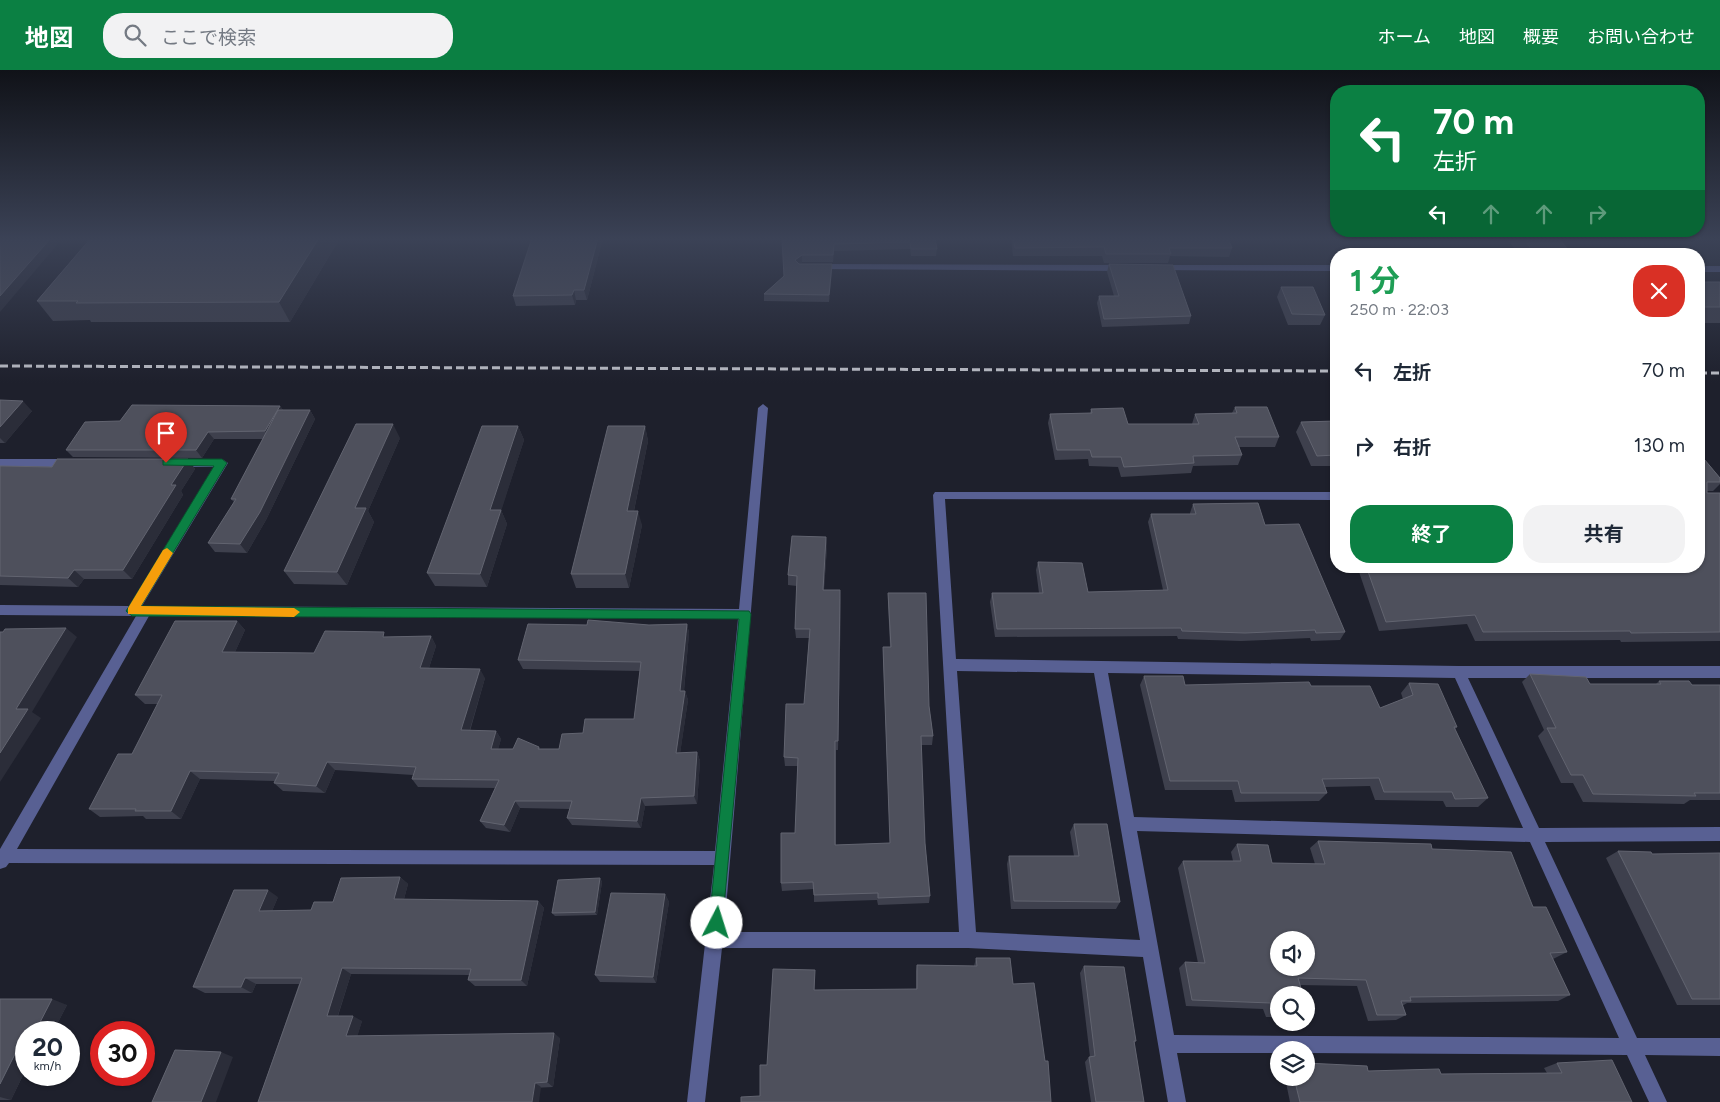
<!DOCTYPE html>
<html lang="ja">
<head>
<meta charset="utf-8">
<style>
	:root { --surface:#fff; --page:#f2f2f3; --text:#1f2937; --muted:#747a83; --accent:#0b8043 }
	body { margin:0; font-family:Figtree,"Noto Sans JP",sans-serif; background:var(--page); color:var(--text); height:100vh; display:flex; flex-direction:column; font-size:19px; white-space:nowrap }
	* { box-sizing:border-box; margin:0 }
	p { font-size:16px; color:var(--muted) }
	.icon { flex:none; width:28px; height:28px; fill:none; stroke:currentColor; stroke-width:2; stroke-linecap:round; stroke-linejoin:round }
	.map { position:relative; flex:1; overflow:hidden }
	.drawer { position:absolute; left:1330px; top:178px; width:375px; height:325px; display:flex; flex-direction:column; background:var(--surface); border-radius:20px; box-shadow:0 1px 4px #0004 }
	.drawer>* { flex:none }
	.hud { position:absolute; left:1330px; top:15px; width:375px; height:152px; border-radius:20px; box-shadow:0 1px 4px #0004; background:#0b8043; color:#fff; overflow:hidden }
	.tools { position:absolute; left:1270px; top:861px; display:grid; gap:10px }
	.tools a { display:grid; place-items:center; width:45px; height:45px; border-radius:50%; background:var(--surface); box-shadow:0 1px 4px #0004; font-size:25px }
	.speed { position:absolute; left:15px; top:951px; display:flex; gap:10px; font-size:25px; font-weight:700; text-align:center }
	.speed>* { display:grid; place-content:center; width:65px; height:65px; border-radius:50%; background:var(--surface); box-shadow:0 1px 4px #0004; line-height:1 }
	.speed small { font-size:12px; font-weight:400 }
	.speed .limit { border:8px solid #d22; background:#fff; color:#111 }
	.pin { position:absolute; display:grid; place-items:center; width:42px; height:42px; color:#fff; margin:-51px -21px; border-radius:50% 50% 50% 0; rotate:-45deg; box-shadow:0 0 5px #0007 }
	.pin .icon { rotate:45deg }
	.me { position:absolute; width:55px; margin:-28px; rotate:5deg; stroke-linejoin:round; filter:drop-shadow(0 0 4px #0008) }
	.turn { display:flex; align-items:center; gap:18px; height:105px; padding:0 20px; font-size:22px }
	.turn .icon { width:65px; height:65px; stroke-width:2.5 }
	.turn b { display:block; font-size:35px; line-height:42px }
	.lanes { display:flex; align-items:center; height:48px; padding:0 20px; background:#0003; justify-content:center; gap:25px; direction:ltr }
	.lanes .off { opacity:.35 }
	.round { display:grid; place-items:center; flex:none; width:52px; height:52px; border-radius:20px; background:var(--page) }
	.headline { display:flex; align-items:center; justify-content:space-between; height:85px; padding:0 20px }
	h1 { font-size:30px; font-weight:700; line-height:38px; color:#1e9e55 }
	.button { display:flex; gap:10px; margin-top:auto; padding:10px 20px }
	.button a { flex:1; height:58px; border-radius:20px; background:var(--accent); color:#fff; font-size:20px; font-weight:700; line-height:58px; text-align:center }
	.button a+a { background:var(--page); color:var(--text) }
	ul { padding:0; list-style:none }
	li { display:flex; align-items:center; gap:15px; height:75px; padding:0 20px }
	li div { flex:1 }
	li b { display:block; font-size:19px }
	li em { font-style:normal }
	header { display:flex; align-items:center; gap:30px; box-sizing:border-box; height:70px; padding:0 25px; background:var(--accent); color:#fff }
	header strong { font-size:24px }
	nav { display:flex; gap:28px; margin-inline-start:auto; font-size:18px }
	.search { width:350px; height:45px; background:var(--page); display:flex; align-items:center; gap:12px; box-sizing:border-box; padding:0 18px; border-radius:20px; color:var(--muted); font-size:19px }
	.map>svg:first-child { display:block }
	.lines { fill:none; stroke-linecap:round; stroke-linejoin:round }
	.minor { fill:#586093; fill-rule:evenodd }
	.rail { stroke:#bdbfc7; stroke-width:3; stroke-dasharray:8 4; stroke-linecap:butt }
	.wall { fill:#3e404d }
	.shaded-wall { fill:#2b2d39 }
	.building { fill:#4e505c; stroke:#626470; fill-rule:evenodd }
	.route { fill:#0b8043; stroke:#07532c }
	.slow { fill:#f59e0b }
</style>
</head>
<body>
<header>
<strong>地図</strong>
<div class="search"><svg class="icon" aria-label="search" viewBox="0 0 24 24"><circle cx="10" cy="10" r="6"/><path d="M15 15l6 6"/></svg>ここで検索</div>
<nav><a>ホーム</a><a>地図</a><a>概要</a><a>お問い合わせ</a></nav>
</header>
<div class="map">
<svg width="1720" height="1032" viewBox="0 0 1720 1032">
	<rect width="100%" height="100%" fill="#1e202c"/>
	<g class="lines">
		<!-- minor -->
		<path class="minor" d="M815,194L1125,195L1130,198L1125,201L812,199L810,197Z
			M1157,195H1336V201L1154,200V196Z
			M1699,196H1720V202H1699Z
			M763,334L768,338L724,862H959L933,425L935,422H1336V430L945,429L956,589L1459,596H1720V608H1468L1539,758L1720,757V771L1545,772L1637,968H1720V986L1645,985L1667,1032H1649L1627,985L1306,983V980H1279V983H1177L1186,1032H1168L1143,887L968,878H722L705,1032H687L714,795L9,793L6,797L0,799V779L136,546L0,545V535L129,536L214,397H175L171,396L169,393L171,390L222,389L228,393L142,536L739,539L758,338ZM149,546L738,549L715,781L17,779ZM957,601L1094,603L1140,870L976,862ZM1108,603L1455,608L1523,758L1134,747ZM1137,761L1530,772L1619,968L1174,965Z
			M0,389H70L76,393L70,397H0Z"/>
		<!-- rail -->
		<path class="rail" d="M0,296L1336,301
			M1699,303H1720"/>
	</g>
	<!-- wall -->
	<path class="wall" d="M91,168H340L290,252H91L90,250L53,251L37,231Z
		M603,168L587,230H576L575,235L516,236L513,226Z
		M935,168L937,179L936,186H911L910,179L834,181L833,192H802L799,194L832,201L829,232L764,231V224L784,206L801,169Z
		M1011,168H1228L1232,178L1229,187L1170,186L1168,193H1104L1102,186H1013Z
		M1507,168H1559L1571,184H1518Z
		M1109,194L1191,246L1189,254L1102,257L1097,233L1099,226H1114L1107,202Z
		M1699,212H1720V253H1699Z
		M1281,217L1325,245L1320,255H1288L1277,227Z
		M0,330L32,341L5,373H0Z
		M280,336L283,340H310L315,349L266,450L247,483L215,482L208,473L234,432L231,429L263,369H214L202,388L73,387L66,380L120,351Z
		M1235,337L1279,367L1275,377H1239L1242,385L1238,395L1193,396L1191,403L1121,407L1118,397L1089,396L1088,389L1055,390L1048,353L1050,344L1090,343L1091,339L1128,354H1192L1195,344L1232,343Z
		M1336,351V396H1311L1296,362L1301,352Z
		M518,356L524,370L501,440L507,454L487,517L435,516L427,503Z
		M645,356L648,371L634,441L642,455L629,518H576L571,504Z
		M400,368L368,441L374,452L347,515L294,514L284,501Z
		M1699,383L1720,408V414L1713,421H1707V423H1720V571L1621,572L1620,570L1475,571L1467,554L1379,561L1357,496H1699Z
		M188,389L195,399L181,421L183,425L132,509H84L78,517L0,515V396L52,397Z
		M1193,434L1265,455L1345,562L1340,570L1311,571L1310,568L1241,571L1178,569L1177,566L995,567L990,532L992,523H1039L1036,500L1038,492L1088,522L1163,520L1148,452L1151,444H1190V443Z
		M826,467L827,477L824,520L841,530L838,680H836V775L890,773L883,586V577H890L888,533V523L929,636L933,666L932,675H921L925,773L930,826L929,833L878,835L877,830L814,832V819L782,821L781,813L795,763L798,696H785L784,687L804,634L809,568H796L795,559L797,516L788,515V505Z
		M237,551L245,560L235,582L314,583L387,567L431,566L436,576L429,598L485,608L470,661H496L501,669L498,679H513L539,677L540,679H559L583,663L634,649L640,601L523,599L518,590L649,555L687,554L689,563L684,621H685L688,630L680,683L697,682L700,691L697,734L645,736L641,758L572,755L567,748L570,739L520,738L510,762L486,758L480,751L495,718L418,717L412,709L413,705L335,700L325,723L283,721L274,713L275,711L200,709L181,749H146L143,746L100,747L89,739L132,684L158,634H145L135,625Z
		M1530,604L1590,614H1656L1659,611L1692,615H1720V730H1690L1684,734L1583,732L1573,713H1561L1538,666L1544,660L1522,612Z
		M1144,606L1185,615L1311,616L1380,638L1403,629L1401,623L1409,613L1457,657L1455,659L1488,728L1478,737H1446L1443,731L1375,730L1370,716L1325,717L1327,723L1319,731L1235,732L1232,720H1165L1140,615Z
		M1074,754L1120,832L1116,839H1011L1007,794L1009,786H1074L1070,762Z
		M1318,771L1432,779L1533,837L1567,882L1553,889L1570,925L1558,931L1407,933L1402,936L1406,945L1396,950L1368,951L1357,916L1299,915L1279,925V947H1266L1263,939L1186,936L1179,898L1185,892L1198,893L1178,798L1183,791H1233L1231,782L1237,774L1272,793L1315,794L1310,778Z
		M1618,781L1652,784L1720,783V935H1677L1606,788Z
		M400,807L408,814L404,829L538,831L544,838L527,916H475L468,910L469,905L351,904L338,946L362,951L357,966L560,968L553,1017L258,1032L299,914H256L252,923H205L193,917L278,827L272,841L311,840Z
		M600,808L602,812L597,845L555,846L552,843Z
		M665,824L669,832L656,913L600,912L595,905Z
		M976,888L1013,914L1045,991L1051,1032L760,1026L767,995L815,906V920L916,919V901L917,895L974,896Z
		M1084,896L1136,971L1134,973L1144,1032H1091L1085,992L1089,987H1090L1080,903Z
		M0,929L67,935L53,962H26V999L11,1030H0Z
		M1557,993L1632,1032H1290L1285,1008H1306L1368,1001L1441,1004L1547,1003L1544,998Z"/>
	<!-- shaded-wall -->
	<path class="shaded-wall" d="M51,168H63L0,242V226Z
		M319,168H340L290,252L279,232Z
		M598,168H603L587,230L584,220Z
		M802,185V192L795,197V190Z
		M832,194V201L829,232V225Z
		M574,220L576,230L575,235L572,225Z
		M23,331L32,341L5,373L0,368V357Z
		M280,336L286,344L271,369L265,361Z
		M310,340L315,349L266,450L247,483L240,474Z
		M393,354L400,368L368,441L374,452L347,515L337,502L355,438Z
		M518,356L524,370L497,454L490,440Z
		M645,356L648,371L631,455L627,441Z
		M208,362L214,369L202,388L196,380Z
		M188,389L195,399L181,421L183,425L132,509L123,500L171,415Z
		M501,440L507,454L487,517L480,504Z
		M638,441L642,455L629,518L625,504Z
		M826,467L827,477L823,530V520Z
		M74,500L84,509L78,517L68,508Z
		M840,520L841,530L838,680V671Z
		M237,551L245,560L231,591L222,582Z
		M687,554L689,563L683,630L680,621Z
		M66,558L77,567L32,642L41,648L0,712V683L16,639Z
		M431,566L436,576L426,607L420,598Z
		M480,599L485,608L467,669L461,660Z
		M685,621L688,630L679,691L676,683Z
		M496,661L501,669L496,687L491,679Z
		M697,682L700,691L697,734L694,726Z
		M327,692L335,700L325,723L316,716Z
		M190,701L200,709L181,749L171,741Z
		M641,728L645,736L641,758L637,751Z
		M515,731L520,738L510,762L504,755Z
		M400,807L408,814L402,836L394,829Z
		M600,808L602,812L597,845L595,842Z
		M268,820L278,827L269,848L259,841Z
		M665,824L669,832L656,913L653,907Z
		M538,831L544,838L527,916L521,910Z
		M342,898L351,904L336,951L327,946Z
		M815,900V926L814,920Z
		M245,908L256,914L252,923L241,917Z
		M52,929L67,935L53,962H35Z
		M353,946L362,951L356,971L346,966Z
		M26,963V999L11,1030L0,1027V1014Z
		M554,963L560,968L553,1017L547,1012Z
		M221,982L233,987L216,1032H201Z
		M535,1013L541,1017L539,1032H532Z"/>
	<!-- building -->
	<path class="building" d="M0,168H51L0,226Z
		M91,168H319L279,232L76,233L78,231H37Z
		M532,168H598L584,220H574L572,225L513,226Z
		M801,168H935L937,179H911L910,172L834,174L833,185H802L795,190L799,194H832L829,225L764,224L784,206L782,170L801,169Z
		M1013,168H1228L1232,178H1169L1171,184H1106L1104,177L1015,178Z
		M1523,168H1559L1571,184H1535Z
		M1109,194L1173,195L1191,246L1104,249L1099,226H1119Z
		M1699,212H1720V237H1699Z
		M1281,217H1313L1325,245L1292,244Z
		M0,330L23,331L0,357Z
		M132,335L280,336L265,361L208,362L196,380H66L85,352L120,351Z
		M1235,337H1267L1279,367H1235L1242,385L1193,386L1194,393L1124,397L1121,387H1092L1090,380H1057L1050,344L1092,343L1091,339L1123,338L1128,354H1199L1195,344L1237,343Z
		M278,340H310L260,442L240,474L208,473L236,429H231Z
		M1336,351V385L1317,386L1301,352Z
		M356,354H393L355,438H366L337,502L284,501Z
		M482,356H518L490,440H501L480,504L427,503Z
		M608,356H645L627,441H638L625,504H571Z
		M1699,383L1720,408V412H1707V423H1720V562L1631,563L1630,561L1483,562L1475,545L1386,552L1366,496H1699Z
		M57,389H188L171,415H176L123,500H74L68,508L0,506V396L52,397Z
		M1258,433L1265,455L1299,454L1345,562L1316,563L1315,560L1245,563L1182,561L1181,558L997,559L992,523H1043L1038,492L1082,493L1088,522L1168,520L1151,444H1196L1193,434Z
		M792,466L826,467L823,520H840L838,671H835V775L890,773L883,577H891L888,523H926L929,636L933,666H921L925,773L930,826L878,828V823L814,825L813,812L781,813V763H795L798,688L784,687L786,634H804L810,559H795L797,506L788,505Z
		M588,550L649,555L687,554L680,621H685L676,683L697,682L694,726L641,728L637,751L567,748L572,731H515L504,755L480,751L499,710L412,709L416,697L327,692L316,716L274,713L279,703L190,701L171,741H135L136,739H89L118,684H132L162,625H135L175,551H237L222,582L314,583L325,561L384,562L383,567L431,566L420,598L480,599L461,660L496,661L491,679H513L518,668L539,677L538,679H559L562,664L583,663L585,649H634L641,592L518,590L528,554L587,555Z
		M66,558L16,639H28L0,683V562H3L5,559Z
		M1530,604L1586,607L1590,614H1661L1659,611H1689L1692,615H1720V723H1694L1696,726L1593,724L1583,705H1571L1547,658H1556Z
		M1144,606H1183L1185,615L1309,612L1311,616H1370L1380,638L1413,625L1409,613L1438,614L1457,657H1454L1488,728L1455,729L1452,722H1384L1379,708L1322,709L1327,723H1241L1238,711H1170Z
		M1074,754H1107L1120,832L1014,831L1009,786H1079Z
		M1318,771L1431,774L1432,779L1511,782L1533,837H1546L1567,882L1550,883L1570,925L1410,927L1411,931H1401L1406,945H1377L1366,910L1298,908L1303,925H1279V941L1273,942L1271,933L1192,930L1185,892L1205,893L1183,791H1241L1237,774L1268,775L1272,793L1325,794ZM1279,870H1306V898H1279Z
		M1618,781L1651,782L1652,784L1720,783V929H1692Z
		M400,807L394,829L538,831L521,910H468L471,899L342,898L327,946H353L346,966L554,963L547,1012L535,1013L532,1032H258L302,908H245L241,917H193L234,820H268L259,841L311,840L314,832H333L341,808Z
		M600,808L595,842L552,843L558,810Z
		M611,823L665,824L653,907L595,905Z
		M976,888H1010L1013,914L1034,913L1045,991H1048L1051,1032H741V1027L760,1026V995H767L773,899L815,900L814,920L917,919V895L977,896Z
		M1084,896L1124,897L1136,971H1134L1144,1032H1096L1089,987L1095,986Z
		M0,929H52L35,962H26L0,1014Z
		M175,980L221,982L201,1032H152Z
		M1612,990L1632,1032H1300L1294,1008H1306V993L1367,996L1368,1001L1439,999L1441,1004L1562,1003L1557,993Z"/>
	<!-- sky -->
	<linearGradient id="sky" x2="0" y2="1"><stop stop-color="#101218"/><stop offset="0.54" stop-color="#3b4256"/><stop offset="1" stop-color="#3b4256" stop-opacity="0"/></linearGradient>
	<rect width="1720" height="313" fill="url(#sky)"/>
	<!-- route -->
	<path class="route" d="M166,389H222L227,393L141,536L749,541L751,544L722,858L717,860L712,858L709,853L739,549L132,546L126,541L128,538L214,396L163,395V390Z"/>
	<!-- slow -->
	<path class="slow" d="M167,478L173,483L141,536L294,538L300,542L294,547L128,544V538L163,480Z"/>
</svg>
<div class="tools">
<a><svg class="icon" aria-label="sound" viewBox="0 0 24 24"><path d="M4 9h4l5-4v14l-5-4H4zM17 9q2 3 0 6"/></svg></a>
<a><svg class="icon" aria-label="search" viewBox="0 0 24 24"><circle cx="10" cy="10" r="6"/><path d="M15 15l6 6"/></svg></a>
<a><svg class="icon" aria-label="layers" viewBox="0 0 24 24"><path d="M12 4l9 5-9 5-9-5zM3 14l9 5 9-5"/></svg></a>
</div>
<div class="speed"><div>20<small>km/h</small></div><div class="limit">30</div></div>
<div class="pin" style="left:166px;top:393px;background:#d93025"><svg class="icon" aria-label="arrive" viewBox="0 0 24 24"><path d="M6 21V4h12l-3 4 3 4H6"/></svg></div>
<svg class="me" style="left:717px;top:853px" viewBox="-20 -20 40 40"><circle r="19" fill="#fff"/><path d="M0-13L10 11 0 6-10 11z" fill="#0b8043"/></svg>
<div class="hud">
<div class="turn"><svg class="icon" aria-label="left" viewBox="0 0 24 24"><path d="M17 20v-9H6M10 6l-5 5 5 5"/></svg><div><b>70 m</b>左折</div></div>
<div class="lanes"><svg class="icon" aria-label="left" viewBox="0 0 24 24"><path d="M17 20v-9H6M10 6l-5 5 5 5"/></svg><svg class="icon off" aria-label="ahead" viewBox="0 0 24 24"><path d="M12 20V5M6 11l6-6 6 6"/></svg><svg class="icon off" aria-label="ahead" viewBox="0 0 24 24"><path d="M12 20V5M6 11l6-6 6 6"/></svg><svg class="icon off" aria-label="right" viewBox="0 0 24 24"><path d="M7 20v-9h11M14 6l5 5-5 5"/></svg></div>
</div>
<section class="drawer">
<div class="headline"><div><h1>1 分</h1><p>250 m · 22:03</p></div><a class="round" style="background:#d93025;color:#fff"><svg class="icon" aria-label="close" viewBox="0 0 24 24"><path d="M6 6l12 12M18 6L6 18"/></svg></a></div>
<ul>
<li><svg class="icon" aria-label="left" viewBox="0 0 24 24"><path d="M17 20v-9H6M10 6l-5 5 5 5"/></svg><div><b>左折</b></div><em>70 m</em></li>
<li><svg class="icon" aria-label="right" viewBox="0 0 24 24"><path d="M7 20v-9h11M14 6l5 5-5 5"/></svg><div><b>右折</b></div><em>130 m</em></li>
</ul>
<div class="button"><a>終了</a><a>共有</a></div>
</section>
</div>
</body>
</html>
